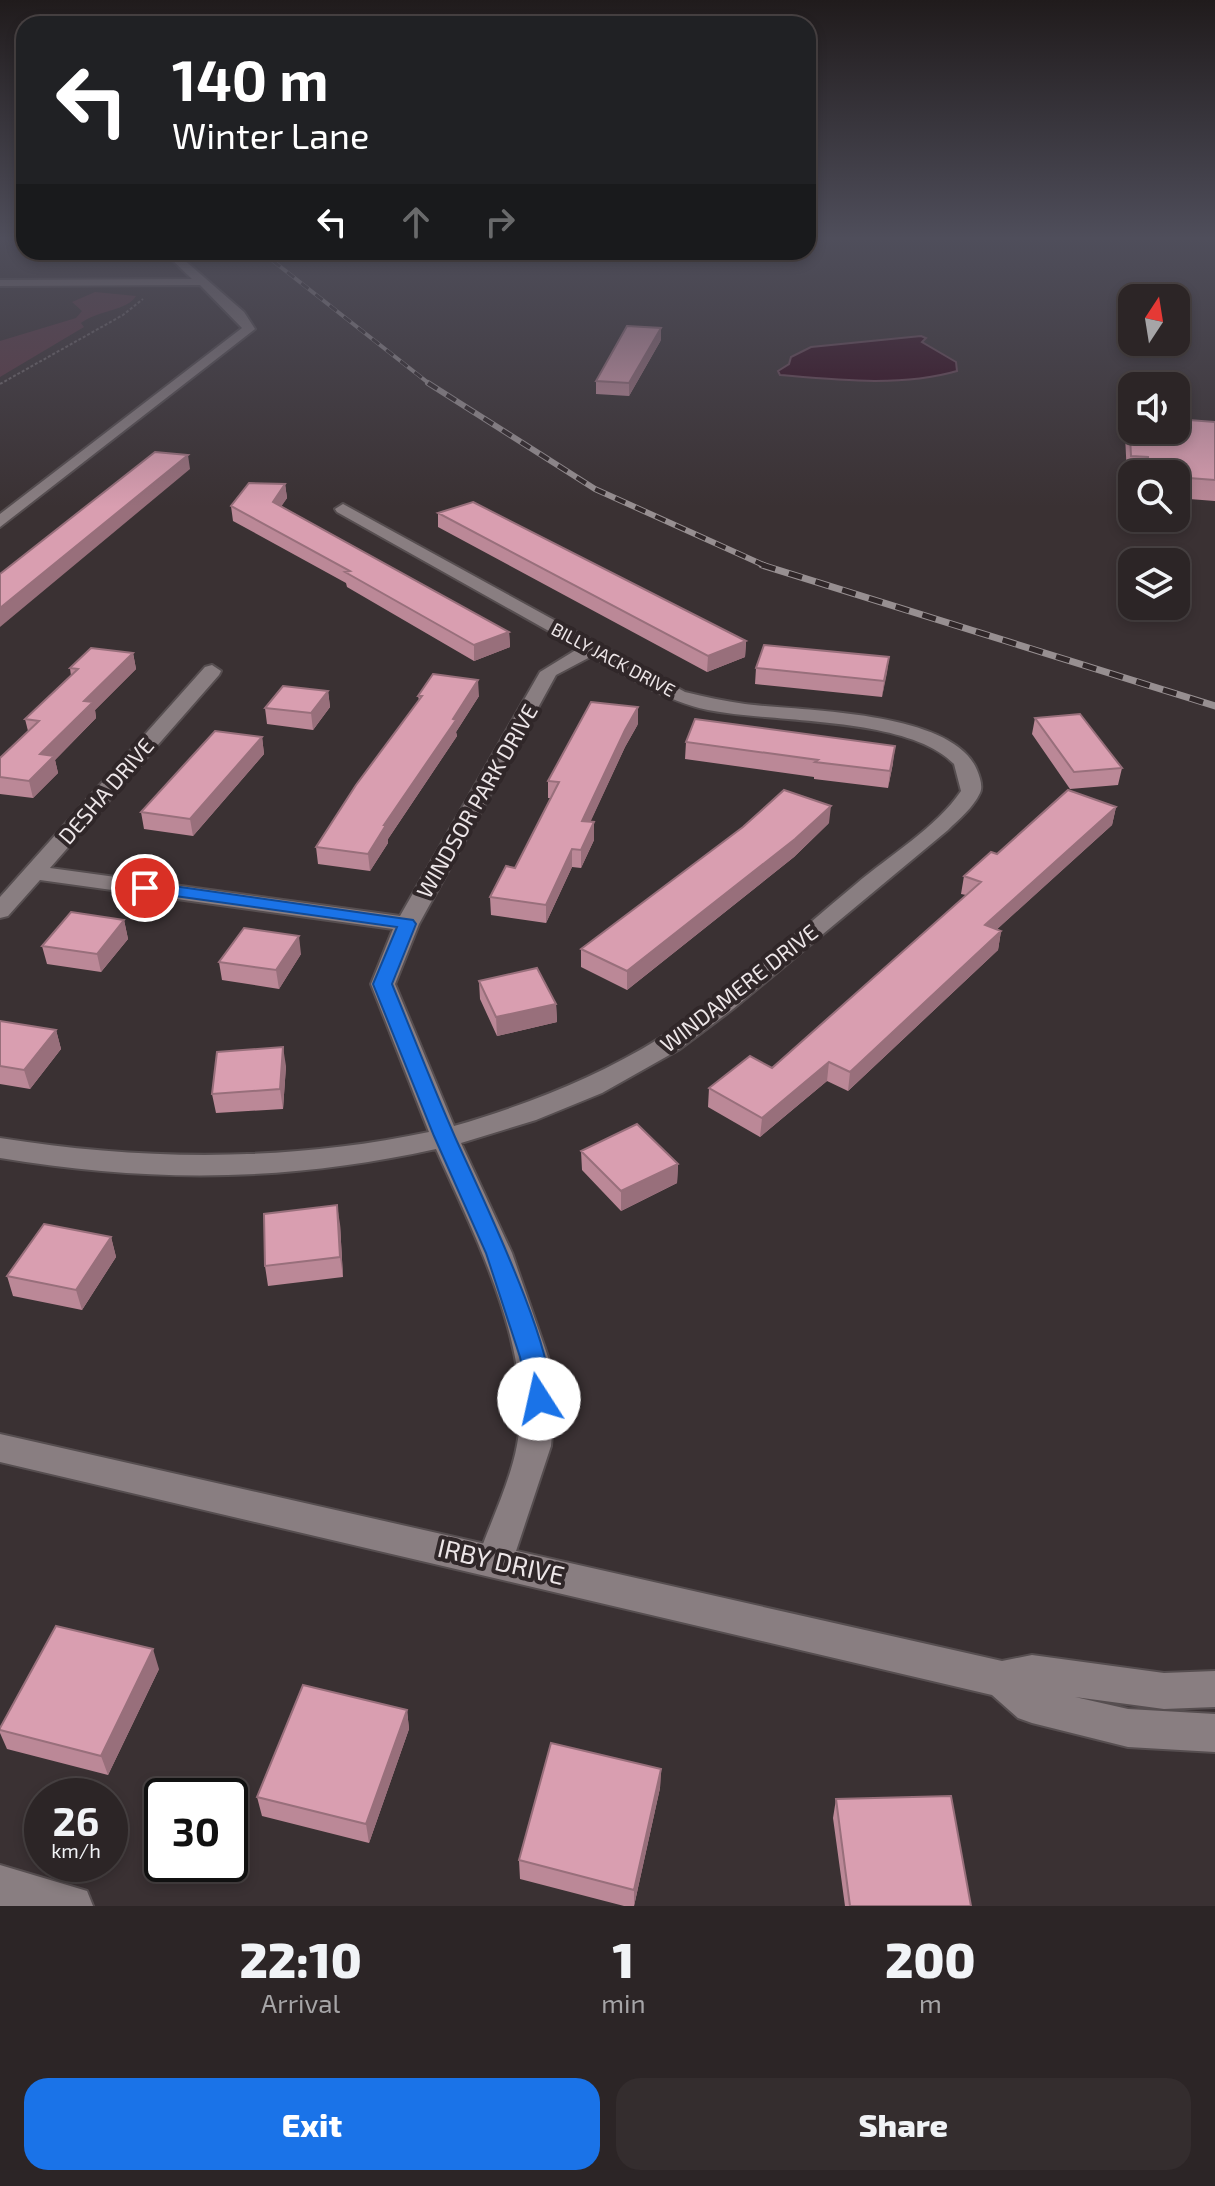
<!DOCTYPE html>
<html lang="en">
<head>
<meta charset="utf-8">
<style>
	:root { --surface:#2c2526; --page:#342d2e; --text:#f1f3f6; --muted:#a6a5a7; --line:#484243; --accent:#1a73e8 }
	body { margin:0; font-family:"Exo 2",sans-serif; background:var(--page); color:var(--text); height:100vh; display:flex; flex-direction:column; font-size:30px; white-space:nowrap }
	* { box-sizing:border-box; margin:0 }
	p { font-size:26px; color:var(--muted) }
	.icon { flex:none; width:44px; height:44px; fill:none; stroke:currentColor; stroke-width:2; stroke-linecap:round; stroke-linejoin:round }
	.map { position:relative; height:1906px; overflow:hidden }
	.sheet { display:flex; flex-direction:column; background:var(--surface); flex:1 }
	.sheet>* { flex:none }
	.hud { position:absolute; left:16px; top:16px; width:800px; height:244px; border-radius:24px; box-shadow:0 4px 12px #0003,0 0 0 2px var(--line); background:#202124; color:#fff; overflow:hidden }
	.needle { width:52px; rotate:12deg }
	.fabs { position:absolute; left:1118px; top:284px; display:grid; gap:16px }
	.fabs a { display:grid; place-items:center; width:72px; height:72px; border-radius:16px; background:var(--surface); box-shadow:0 4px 12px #0003,0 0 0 2px var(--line); font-size:40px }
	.speed { position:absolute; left:24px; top:1778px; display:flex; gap:16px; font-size:40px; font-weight:700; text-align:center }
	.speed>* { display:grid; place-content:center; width:104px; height:104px; border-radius:50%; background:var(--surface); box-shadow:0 4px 12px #0003,0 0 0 2px var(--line); line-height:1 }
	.speed small { font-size:20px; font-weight:400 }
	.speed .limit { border:4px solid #111; border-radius:12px; background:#fff; color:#111 }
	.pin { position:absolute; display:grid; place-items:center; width:68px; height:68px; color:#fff; margin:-34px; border:4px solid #fff; border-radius:50%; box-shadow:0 2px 8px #0007 }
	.me { position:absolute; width:88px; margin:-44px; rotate:350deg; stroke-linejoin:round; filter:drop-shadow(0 0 6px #0008) }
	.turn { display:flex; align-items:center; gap:28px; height:168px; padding:0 24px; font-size:36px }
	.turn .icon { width:104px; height:104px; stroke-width:2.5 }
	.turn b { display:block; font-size:56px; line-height:68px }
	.lanes { display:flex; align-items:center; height:76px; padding:0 24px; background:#0003; justify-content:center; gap:40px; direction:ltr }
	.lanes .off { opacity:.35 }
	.eta { display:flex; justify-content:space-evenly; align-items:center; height:136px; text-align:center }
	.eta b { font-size:48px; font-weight:800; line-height:56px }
	.action { display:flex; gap:16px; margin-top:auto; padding:16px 24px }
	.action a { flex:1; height:92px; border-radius:24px; background:var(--accent); color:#fff; font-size:32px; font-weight:800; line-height:92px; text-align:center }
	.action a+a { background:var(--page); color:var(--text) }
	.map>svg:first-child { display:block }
	.green { fill:#5d3844 }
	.water { fill:#310518; stroke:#694856; stroke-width:2 }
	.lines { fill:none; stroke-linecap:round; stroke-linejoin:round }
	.minor-casing { stroke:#564e50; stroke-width:4 }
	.tertiary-casing { stroke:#564e50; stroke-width:4 }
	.path { stroke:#70686a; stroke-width:2; stroke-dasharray:3 2; stroke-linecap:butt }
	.minor { fill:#897e81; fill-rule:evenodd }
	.tertiary { fill:#897e81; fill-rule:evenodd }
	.rail-far2-casing { stroke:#978f91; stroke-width:4 }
	.rail-far1-casing { stroke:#978f91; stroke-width:6 }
	.rail-casing { stroke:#978f91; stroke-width:7 }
	.rail-far2 { stroke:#302729; stroke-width:3; stroke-dasharray:9; stroke-linecap:butt }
	.rail-far1 { stroke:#302729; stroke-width:4; stroke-dasharray:11; stroke-linecap:butt }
	.rail { stroke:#302729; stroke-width:5; stroke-dasharray:14; stroke-linecap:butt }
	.wall { fill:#bb8897 }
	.shaded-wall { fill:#986f7b }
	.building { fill:#d99eb0; stroke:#986f7b; stroke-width:2 }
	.route { fill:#1a73e8; stroke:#114b97; stroke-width:2 }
	.labels { text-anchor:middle; stroke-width:8; stroke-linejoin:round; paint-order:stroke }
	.far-street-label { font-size:18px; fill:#ede6e8; stroke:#302729 }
	.street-label { font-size:22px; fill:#ede6e8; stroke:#302729 }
	.near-street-label { font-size:26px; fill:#ede6e8; stroke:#302729 }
</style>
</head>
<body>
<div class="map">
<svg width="1215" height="1906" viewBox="0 0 1215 1906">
	<rect width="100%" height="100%" fill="#3a3133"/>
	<!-- green -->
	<path class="green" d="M95,292L136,296C127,311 98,310 81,323L84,327L0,377V341L76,318L82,311L72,302Z"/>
	<!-- water -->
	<path class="water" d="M921,336L926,338L922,342L956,362L957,371C902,387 837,380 780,375L778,371L789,364L791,357L811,347Z"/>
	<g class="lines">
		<defs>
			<path id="minor" d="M164,252H175L244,312L255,329L0,527V514L242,328L200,285L0,286V280L192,279Z
				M343,504L685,692C705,697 724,701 745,704C800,711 953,710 977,770C980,777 983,787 980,793C973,808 959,819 948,830L733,1009L680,1049L602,1093L536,1120L461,1143L512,1253L548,1357L555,1399L551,1446L513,1560L508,1571L495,1576L482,1571L477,1560C490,1523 510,1483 517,1445C536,1353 473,1232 436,1149C286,1182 151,1183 0,1158V1138C144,1161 286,1162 429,1132L371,984L393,929L40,880L8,916L0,918V897L205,667L212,665L221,671L219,675L50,868L400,916L540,672L579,648L337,512L335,509ZM592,656C630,677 665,701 708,710C773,723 908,716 954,764L961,791C936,828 890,855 856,884C793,936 730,995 660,1038C596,1078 526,1105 454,1126L395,984L419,924L556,675Z
				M0,1865L87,1891L93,1906H0Z"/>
			<path id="tertiary" d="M0,1434L1002,1661L1032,1655L1164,1673L1215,1671V1707L1164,1709L1075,1697L1128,1709L1215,1714V1752L1128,1747L1032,1723L1018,1718L992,1695L0,1462Z"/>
		</defs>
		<!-- minor casing -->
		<use href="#minor" class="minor-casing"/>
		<!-- tertiary casing -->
		<use href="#tertiary" class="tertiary-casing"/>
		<!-- path -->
		<path class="path" d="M0,384L123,315L143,299"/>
		<!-- minor -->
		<use href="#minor" class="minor"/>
		<!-- tertiary -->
		<use href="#tertiary" class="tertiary"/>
		<defs>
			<path id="rail-far2" d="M273,261L431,385"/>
			<path id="rail-far1" d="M428,383L595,489L768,567"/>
			<path id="rail" d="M762,565L1215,706"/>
		</defs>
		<!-- rail-far2 casing -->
		<use href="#rail-far2" class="rail-far2-casing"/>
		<!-- rail-far1 casing -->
		<use href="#rail-far1" class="rail-far1-casing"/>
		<!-- rail casing -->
		<use href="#rail" class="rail-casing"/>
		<!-- rail-far2 -->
		<use href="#rail-far2" class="rail-far2"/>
		<!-- rail-far1 -->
		<use href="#rail-far1" class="rail-far1"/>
		<!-- rail -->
		<use href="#rail" class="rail"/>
	</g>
	<!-- wall -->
	<path class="wall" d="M661,340L629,396L596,394V381Z
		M1129,415L1215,422V501L1176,498V474H1132V476H1127L1125,435Z
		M285,484L287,498L281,506L509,632L510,647L474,661L347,587L346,583L233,521L231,506Z
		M438,513L746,641L745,657L707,672L438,527Z
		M133,653L136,669L95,710L96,718L55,760L58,773L33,798L0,794V758L28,731L25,719L71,676L70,668Z
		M889,657L882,697L755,684L756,668Z
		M328,691L330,707L313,730L267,724L265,708Z
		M418,696H479L456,732L457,736L388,839V843L370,871L318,864L316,847L419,700Z
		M1035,718L1122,768L1118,785L1070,789L1032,734Z
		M638,724L625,747L590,822H594V840L581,868L572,867L546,923L491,915L490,897L515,868L551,798H548V781Z
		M262,737L264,754L193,836L144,829L141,812Z
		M686,742L893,763L888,788L814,779V777L685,759Z
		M1116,807L1112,825L997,929L1001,931L998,950L848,1091L827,1081L760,1137L708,1107L709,1088L772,1068L966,895L961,894L964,876L997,854Z
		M829,823L794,857L627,990L581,967V949Z
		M124,920L128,939L101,972L47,964L42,946Z
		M301,954L279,989L222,980L219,962Z
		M479,981L556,1004L557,1022L497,1036L480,999Z
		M0,1021L56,1030L61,1049L30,1089L0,1084Z
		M286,1066L283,1109L216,1113L212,1094Z
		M581,1151L678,1164L677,1183L621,1211L582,1170Z
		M340,1224L343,1277L268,1286L265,1266Z
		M111,1237L116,1257L82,1310L13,1296L7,1276Z
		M159,1669L108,1775L7,1749L0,1733V1728Z
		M407,1710L409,1729L369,1843L262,1816L257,1797Z
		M661,1769L660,1788L634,1906H624L520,1879L519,1860Z
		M836,1799L971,1906H845L833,1818Z"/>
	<!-- shaded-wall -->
	<path class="shaded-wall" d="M661,328V340L629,396V383Z
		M188,455L190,469L0,627V608Z
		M285,484L287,498L275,516L273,502Z
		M509,632L510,647L474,661V645Z
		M746,641L745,657L707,672L708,656Z
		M133,653L136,669L95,710L96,718L55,760L58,773L33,798L29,781L40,754L84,701Z
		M889,657L887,673L882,697L884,681Z
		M478,680L479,696L456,732L457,736L388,839V843L370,871L368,854L384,825Z
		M328,691L330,707L313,730L311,713Z
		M638,707V724L625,747L583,838L582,821L625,730Z
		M262,737L264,754L193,836L190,819Z
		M895,746L893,763L888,788L890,771Z
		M831,806L829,823L794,857L627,990V971Z
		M1116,807L1112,825L982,943L985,925Z
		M594,822V840L581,868V850Z
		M572,849V867L546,923V905Z
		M124,920L128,939L101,972L97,954Z
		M1001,931L998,950L848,1091L850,1072Z
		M299,936L301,954L279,989L276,970Z
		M556,1004L557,1022L497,1036L496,1017Z
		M56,1030L61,1049L30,1089L24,1070Z
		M283,1047L286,1066L283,1109L280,1089Z
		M829,1062L827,1081L760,1137L762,1118Z
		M678,1164L677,1183L621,1211V1191Z
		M337,1205L340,1224L343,1277L340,1257Z
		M111,1237L116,1257L82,1310L76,1290Z
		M153,1649L159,1669L108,1775L101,1756Z
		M407,1710L409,1729L369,1843L366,1824Z
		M661,1769L660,1788L634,1906V1890Z"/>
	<!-- building -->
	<path class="building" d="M627,326L661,328L629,383L596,381Z
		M1129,415H1132V430H1176V419L1215,422V480L1176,477V474H1149L1148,457L1131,456Z
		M155,452L188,455L0,608V574Z
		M249,483L285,484L273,502L509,632L474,645L345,572L350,571L231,506Z
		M473,502L746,641L708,656L438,513Z
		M764,645L889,657L884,681L756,668Z
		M91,648L133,653L84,701L93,702L40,754L54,756L29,781L0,777V758L39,721L25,719L78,669L70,668Z
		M433,674L478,680L453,719L456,720L384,825H386L368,854L316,847L356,785L422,696H418Z
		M283,686L328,691L311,713L265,708Z
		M591,702L638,707L625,730L582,821L594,822L581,850L572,849L546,905L490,897L506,866L515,868L559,782L548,781Z
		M1080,714L1122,768L1074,772L1035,718Z
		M695,719L895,746L890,771L815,762L818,760L686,742Z
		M215,731L262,737L190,819L141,812Z
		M784,790L831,806L795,839L627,971L581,949L743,827Z
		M1068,790L1116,807L985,925L1001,931L850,1072L829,1062L762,1118L709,1088L750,1056L772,1068L981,882L964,876L991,852L997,854Z
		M71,912L124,920L97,954L42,946Z
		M244,928L299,936L276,970L219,962Z
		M537,968L556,1004L496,1017L479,981Z
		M0,1021L56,1030L24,1070L0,1066Z
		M283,1047L280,1089L212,1094L217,1052Z
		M637,1124L678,1164L621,1191L581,1151Z
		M337,1205L340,1257L265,1266L264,1214Z
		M44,1224L111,1237L76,1290L7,1276Z
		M56,1626L153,1649L101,1756L0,1730V1728Z
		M303,1685L407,1710L366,1824L257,1797Z
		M551,1743L661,1769L634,1890L519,1860Z
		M951,1796L971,1906H850L836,1799Z"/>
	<!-- sky -->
	<linearGradient id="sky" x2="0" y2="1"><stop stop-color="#201b1c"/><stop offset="0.47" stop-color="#4f4e5b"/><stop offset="1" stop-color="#4f4e5b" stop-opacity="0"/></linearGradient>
	<rect width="1215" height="507" fill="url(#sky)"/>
	<!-- route -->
	<path class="route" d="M145,882L413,920L416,924L392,984C413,1035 433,1087 455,1137C474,1180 567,1370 548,1406L539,1409L531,1406L520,1357L486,1253L434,1136L373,984L397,927L139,891L137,888Z"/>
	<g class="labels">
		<!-- far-street labels -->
		<g class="far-street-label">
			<text transform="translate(613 660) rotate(28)" y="6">BILLY JACK DRIVE</text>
		</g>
		<!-- street labels -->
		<g class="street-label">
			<text transform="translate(106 791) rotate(-49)" y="8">DESHA DRIVE</text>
			<text transform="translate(477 801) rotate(-60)" y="8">WINDSOR PARK DRIVE</text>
			<text transform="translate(739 988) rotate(-38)" y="8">WINDAMERE DRIVE</text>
		</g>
		<!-- near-street labels -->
		<g class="near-street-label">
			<text transform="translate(501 1562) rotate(13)" y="9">IRBY DRIVE</text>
		</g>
	</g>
</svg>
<div class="fabs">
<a><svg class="needle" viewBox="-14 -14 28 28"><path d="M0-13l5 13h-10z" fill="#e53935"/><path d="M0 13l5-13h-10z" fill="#a6a5a7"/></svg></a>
<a><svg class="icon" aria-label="sound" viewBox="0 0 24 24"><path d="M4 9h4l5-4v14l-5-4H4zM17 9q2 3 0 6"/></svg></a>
<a><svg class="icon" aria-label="search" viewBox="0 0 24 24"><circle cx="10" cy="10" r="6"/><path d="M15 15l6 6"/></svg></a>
<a><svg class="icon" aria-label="layers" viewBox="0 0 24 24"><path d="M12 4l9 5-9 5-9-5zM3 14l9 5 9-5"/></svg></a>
</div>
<div class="speed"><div>26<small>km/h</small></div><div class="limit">30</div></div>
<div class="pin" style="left:145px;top:888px;background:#d93025"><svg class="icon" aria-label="arrive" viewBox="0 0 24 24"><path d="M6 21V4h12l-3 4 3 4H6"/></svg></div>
<svg class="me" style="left:539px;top:1399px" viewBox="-20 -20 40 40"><circle r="19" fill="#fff"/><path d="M0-13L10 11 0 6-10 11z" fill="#1a73e8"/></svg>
<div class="hud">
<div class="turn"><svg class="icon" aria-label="left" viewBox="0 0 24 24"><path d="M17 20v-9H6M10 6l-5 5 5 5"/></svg><div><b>140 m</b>Winter Lane</div></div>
<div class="lanes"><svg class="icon" aria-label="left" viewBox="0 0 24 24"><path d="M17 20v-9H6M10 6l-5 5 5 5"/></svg><svg class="icon off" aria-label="ahead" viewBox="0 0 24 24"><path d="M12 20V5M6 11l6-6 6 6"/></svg><svg class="icon off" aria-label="right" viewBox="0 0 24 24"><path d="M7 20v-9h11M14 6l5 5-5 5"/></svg></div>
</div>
</div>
<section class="sheet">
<div class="eta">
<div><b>22:10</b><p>Arrival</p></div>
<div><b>1</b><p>min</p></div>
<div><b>200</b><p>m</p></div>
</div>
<div class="action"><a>Exit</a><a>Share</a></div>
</section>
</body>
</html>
